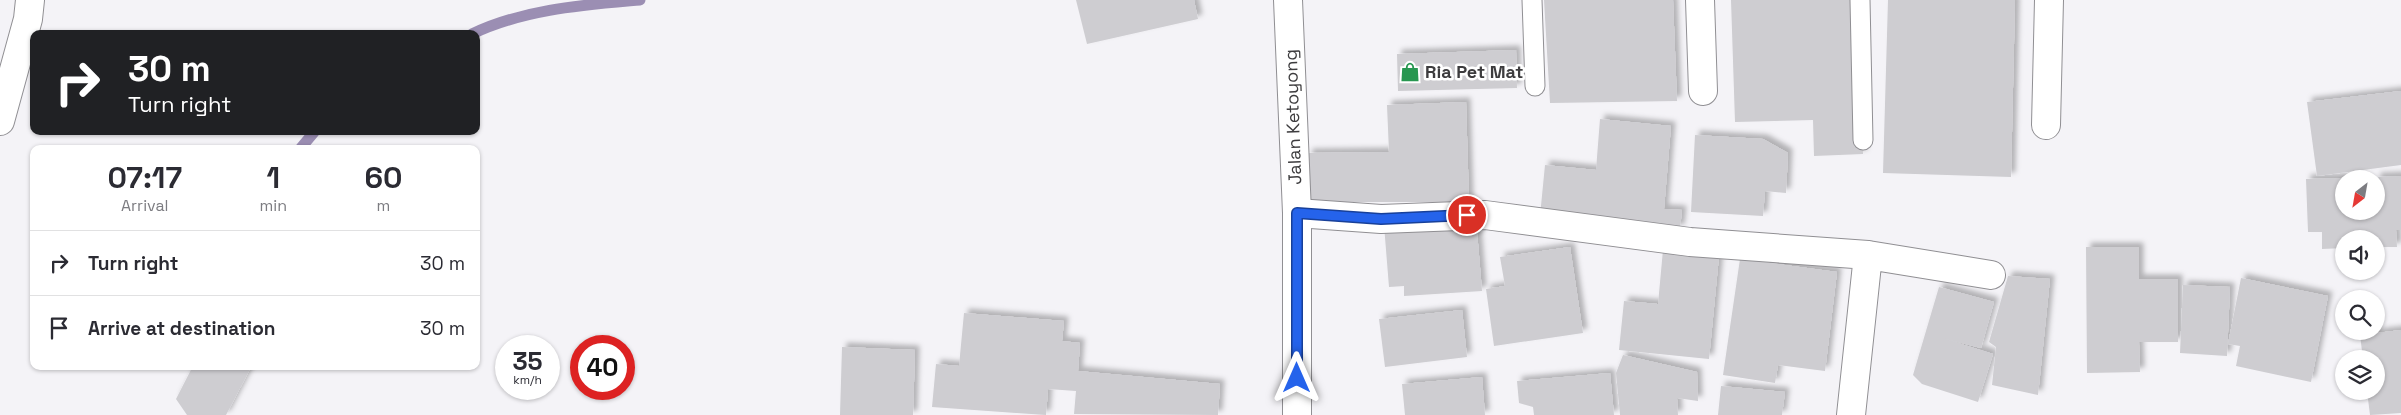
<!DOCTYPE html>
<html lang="en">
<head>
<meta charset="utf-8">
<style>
	:root { --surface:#fff; --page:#f2f2f3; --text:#2b2b33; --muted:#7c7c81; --line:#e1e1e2 }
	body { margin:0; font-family:"Space Grotesk",sans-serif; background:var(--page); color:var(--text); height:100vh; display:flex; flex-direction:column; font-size:19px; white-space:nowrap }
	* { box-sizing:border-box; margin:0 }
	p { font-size:16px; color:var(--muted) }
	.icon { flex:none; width:28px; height:28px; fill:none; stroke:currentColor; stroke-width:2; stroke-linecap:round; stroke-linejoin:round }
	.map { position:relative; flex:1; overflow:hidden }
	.details { position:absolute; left:30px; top:145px; width:450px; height:225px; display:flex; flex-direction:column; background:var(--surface); border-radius:10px; box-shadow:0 1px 4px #0004 }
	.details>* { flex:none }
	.banner { position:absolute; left:30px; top:30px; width:450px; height:105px; border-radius:10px; box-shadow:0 1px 4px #0004; background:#202124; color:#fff; overflow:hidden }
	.needle { width:32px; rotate:211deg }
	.buttons { position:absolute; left:2335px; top:170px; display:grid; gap:10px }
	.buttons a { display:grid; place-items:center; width:50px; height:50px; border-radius:50%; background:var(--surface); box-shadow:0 1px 4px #0004; font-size:25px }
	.speed { position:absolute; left:495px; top:335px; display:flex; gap:10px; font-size:25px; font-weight:700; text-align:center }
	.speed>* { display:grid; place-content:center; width:65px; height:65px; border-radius:50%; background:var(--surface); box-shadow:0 1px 4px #0004; line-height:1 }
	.speed small { font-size:12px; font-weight:400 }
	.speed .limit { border:8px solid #d22; background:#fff; color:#111 }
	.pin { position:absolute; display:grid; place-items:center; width:42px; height:42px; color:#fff; margin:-21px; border:2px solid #fff; border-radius:50%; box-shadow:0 1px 5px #0007 }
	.me { position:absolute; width:55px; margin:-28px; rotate:0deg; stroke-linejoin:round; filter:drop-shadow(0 0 4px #0008) }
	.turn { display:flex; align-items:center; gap:18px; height:105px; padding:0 15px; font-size:22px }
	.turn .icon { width:65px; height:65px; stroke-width:2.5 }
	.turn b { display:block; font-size:35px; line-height:42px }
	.eta { display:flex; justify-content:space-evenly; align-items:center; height:85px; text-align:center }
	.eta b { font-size:30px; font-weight:800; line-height:35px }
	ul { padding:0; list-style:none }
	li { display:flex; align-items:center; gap:15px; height:65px; padding:0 15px; border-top:1px solid var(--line) }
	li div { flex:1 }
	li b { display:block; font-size:19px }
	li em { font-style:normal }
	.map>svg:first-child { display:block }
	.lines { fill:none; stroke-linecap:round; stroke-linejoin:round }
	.stream { stroke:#9b8eb3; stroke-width:11 }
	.building { fill:#cecdd1; filter:url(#shadow) }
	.lane-casing { stroke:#908f93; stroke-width:21 }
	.street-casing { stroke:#908f93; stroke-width:30 }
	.secondary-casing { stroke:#908f93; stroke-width:30 }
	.lane { stroke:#fff; stroke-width:19 }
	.street { stroke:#fff; stroke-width:28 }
	.secondary { stroke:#fff; stroke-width:28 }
	.route-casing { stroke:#184099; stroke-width:12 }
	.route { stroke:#2563eb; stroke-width:9 }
	.labels { text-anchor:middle; stroke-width:5; stroke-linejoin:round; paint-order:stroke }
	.poi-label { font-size:18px; font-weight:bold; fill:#3d3c3e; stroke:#fff; text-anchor:start }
	.street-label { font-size:18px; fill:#3d3c3e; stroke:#fff }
</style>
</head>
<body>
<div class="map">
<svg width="2401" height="415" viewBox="0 0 2401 415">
	<defs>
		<filter id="shadow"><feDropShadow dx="4.5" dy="-4.5" stdDeviation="2.5" flood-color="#0004"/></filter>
	</defs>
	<rect width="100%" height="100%" fill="#f4f3f7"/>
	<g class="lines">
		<!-- stream -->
		<path class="stream" d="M472,34C524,9 584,5 640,0
			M300,149L315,131"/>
	</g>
	<!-- building -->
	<path class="building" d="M1076,0H1194L1198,19L1087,44Z
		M1544,0H1673L1677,101L1550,103Z
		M1731,0H1859L1863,154L1814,156L1813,120L1735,122Z
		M1888,0H2015L2011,177L1883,173Z
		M1516,50L1517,88L1398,91L1397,54Z
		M2401,91V165L2317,176L2307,102Z
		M1466,102L1469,202H1307L1308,153L1389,152L1387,105Z
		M1600,119L1671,126L1664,209L1682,210L1680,229L1540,216L1545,165L1596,170Z
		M1695,135L1763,139L1788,153L1786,193L1765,191L1763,216L1691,212Z
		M2401,176V230H2396L2397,247H2376V239H2344V248L2322,249V232H2308L2306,179L2344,178V211H2376V177Z
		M1476,219L1482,291L1404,296V286L1389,287L1384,225Z
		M1570,247L1583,333L1494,346L1486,289L1505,286L1500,257Z
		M2086,247H2139V279H2178V342H2139L2140,372L2087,373Z
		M1663,250L1719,256L1709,359L1619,350L1624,301L1658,304Z
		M1740,259L1837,272L1825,371L1778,365L1775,383L1723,375Z
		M2008,276L2050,279L2038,395L1992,385L1996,347L1989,342Z
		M2241,278L2328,296L2311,382L2236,366L2240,346L2228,344Z
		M2183,285L2230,287L2227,356L2180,353Z
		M1939,287L1994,302L1981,348L1942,338L1993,354L1978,402L1922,384L1913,375Z
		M1462,310L1467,357L1385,367L1379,319Z
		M964,313L1064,321L1062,341L1080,343L1078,371L1220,384L1218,415L1074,414L1076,391L1048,389L1046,415L932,407L936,364L959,366Z
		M2401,330V413L2370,415L2367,391H2376V359H2363L2360,335Z
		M842,347L915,350L913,415H840Z
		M1623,355L1697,372L1698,401L1677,398L1678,415H1620L1616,373Z
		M193,366H245L250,369L226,415H187L176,399Z
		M1610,373L1614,415H1534L1533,407L1519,403L1517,381Z
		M1482,377L1485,415H1405L1402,384Z
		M1721,386L1785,392L1782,415H1718Z"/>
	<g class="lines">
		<defs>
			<path id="lane" d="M1532,0L1535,86
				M1860,0L1863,140"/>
			<path id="street" d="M1700,0L1703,91
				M2046,125L2049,0
				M1297,213L1381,219L1485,215L1690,242L1868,255L1991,275
				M1851,415L1868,255"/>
			<path id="secondary" d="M1288,0L1297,213V415
				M0,121L28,19L30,0"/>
		</defs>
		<!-- lane casing -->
		<use href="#lane" class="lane-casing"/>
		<!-- street casing -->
		<use href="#street" class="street-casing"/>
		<!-- secondary casing -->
		<use href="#secondary" class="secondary-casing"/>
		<!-- lane -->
		<use href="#lane" class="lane"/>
		<!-- street -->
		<use href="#street" class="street"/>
		<!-- secondary -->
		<use href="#secondary" class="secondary"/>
	</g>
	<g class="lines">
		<defs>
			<path id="route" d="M1297,378V213L1381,219L1467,215"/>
		</defs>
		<!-- route casing -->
		<use href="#route" class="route-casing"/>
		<!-- route -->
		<use href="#route" class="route"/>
	</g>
	<!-- icons -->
	<defs>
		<symbol id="shop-bare" viewBox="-9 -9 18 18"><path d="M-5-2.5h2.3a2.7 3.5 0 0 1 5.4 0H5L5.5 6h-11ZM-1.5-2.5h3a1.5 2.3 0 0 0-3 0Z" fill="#279750" stroke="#fff" stroke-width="2.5" paint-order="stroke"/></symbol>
	</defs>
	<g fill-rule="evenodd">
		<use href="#shop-bare" x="1396" y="58" width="28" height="28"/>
	</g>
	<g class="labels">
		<!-- poi labels -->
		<g class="poi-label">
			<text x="1425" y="78">Ria Pet Mat</text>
		</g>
		<!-- street labels -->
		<g class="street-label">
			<text transform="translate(1293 117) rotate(-92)" y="6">Jalan Ketoyong</text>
		</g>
	</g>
</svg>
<div class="buttons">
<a><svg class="needle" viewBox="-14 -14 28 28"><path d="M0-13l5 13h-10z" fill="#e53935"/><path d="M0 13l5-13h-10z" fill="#7c7c81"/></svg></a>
<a><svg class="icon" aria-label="sound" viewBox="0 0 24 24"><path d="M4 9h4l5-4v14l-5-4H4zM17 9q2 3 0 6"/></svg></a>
<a><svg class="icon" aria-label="search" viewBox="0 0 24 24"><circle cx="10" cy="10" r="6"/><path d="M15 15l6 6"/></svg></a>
<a><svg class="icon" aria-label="layers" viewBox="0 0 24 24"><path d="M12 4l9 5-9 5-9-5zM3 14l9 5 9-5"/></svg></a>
</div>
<div class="speed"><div>35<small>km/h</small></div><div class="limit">40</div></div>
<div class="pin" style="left:1467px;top:215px;background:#d93025"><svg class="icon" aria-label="arrive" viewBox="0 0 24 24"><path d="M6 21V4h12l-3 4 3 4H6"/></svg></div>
<svg class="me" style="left:1297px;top:378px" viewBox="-20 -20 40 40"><path d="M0-17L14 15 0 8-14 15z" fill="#2563eb" stroke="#fff" stroke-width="4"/></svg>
<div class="banner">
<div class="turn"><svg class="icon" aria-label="right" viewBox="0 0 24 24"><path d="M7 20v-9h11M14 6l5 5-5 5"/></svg><div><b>30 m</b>Turn right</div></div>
</div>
<section class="details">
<div class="eta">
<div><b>07:17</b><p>Arrival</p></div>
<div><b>1</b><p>min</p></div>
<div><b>60</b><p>m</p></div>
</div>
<ul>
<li><svg class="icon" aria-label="right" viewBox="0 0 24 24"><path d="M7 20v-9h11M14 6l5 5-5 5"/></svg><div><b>Turn right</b></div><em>30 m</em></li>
<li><svg class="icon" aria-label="arrive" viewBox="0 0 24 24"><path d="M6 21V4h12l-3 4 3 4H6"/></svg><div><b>Arrive at destination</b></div><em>30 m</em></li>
</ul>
</section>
</div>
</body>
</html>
